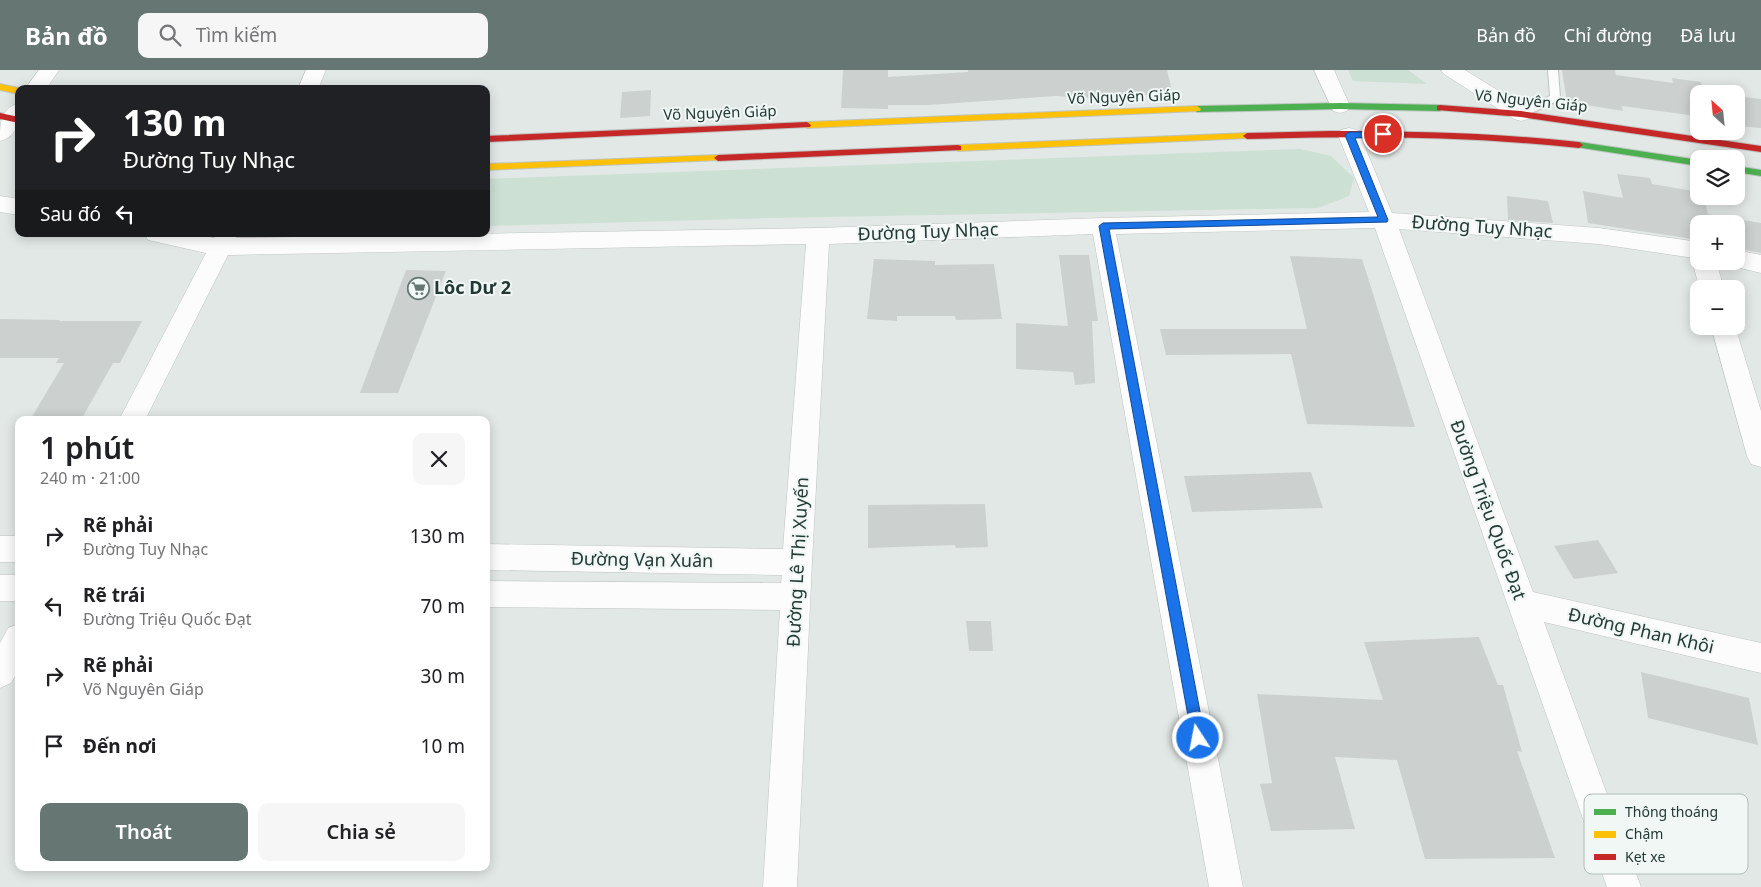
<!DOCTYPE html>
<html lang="vi">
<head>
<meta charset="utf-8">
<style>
	:root { --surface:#fff; --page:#f6f6f6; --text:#202124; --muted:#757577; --accent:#657673 }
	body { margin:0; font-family:"Noto Sans",sans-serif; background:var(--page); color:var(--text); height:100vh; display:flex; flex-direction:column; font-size:19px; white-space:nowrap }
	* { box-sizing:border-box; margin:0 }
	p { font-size:16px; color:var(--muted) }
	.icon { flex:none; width:28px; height:28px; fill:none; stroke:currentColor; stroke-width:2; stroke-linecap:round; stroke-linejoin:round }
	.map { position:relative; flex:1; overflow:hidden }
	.panel { position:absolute; left:15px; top:346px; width:475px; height:455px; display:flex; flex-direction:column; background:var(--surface); border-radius:10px; box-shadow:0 2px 12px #0003 }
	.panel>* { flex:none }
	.guide { position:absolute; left:15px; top:15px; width:475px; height:152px; border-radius:10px; box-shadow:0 2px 12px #0003; background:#202124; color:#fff; overflow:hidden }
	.needle { width:32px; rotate:333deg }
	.controls { position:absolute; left:1690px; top:15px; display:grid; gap:10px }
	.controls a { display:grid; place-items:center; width:55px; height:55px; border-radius:10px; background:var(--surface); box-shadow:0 2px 12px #0003; font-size:25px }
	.pin { position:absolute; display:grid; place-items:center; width:42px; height:42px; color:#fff; margin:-21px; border:2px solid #fff; border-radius:50%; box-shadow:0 1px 5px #0007 }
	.me { position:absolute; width:55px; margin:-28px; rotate:349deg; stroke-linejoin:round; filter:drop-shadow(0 0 4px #0008) }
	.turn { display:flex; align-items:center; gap:18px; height:105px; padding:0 25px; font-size:22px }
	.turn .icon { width:65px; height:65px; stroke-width:2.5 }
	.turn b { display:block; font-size:35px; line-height:42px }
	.then { display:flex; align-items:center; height:48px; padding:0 25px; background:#0003; gap:10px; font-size:19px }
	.round { display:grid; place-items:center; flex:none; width:52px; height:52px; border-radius:10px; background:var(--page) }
	.headline { display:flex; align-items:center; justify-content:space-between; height:85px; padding:0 25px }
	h1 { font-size:30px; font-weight:600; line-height:38px }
	.action { display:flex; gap:10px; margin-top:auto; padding:10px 25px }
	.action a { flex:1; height:58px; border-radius:10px; background:var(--accent); color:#fff; font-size:20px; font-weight:600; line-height:58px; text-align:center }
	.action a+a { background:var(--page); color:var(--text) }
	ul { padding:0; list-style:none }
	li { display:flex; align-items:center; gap:15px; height:70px; padding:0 25px }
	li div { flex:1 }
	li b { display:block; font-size:19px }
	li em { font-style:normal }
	header { display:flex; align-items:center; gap:30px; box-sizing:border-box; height:70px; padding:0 25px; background:var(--accent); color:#fff }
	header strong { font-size:24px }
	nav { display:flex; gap:28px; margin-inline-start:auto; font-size:18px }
	.search { width:350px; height:45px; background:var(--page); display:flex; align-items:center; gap:12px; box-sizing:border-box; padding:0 18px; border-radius:10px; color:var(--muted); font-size:19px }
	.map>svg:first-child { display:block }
	.green { fill:#cce0d4 }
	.building { fill:#ccd1cf }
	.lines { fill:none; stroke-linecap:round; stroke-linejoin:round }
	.lane-casing { stroke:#bfc4c2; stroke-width:2 }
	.street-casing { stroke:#bfc4c2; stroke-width:1 }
	.fast-casing { stroke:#bfc5c3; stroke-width:2 }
	.slow-casing { stroke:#bfc5c3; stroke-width:2 }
	.jam-casing { stroke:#bfc5c3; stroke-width:2 }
	.lane { fill:#fbfcfb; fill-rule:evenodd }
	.street { fill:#fbfcfb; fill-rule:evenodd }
	.fast { fill:#4caf50; fill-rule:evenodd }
	.slow { fill:#ffc107; fill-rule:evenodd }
	.jam { fill:#c62828; fill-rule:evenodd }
	.route { fill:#1a73e8; stroke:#114b97 }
	.labels { text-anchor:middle; stroke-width:4; stroke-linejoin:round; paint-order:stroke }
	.far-street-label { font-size:15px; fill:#223935; stroke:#f0f7f4 }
	.street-label { font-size:18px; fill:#223935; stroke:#f0f7f4 }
	.poi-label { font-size:18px; font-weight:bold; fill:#223935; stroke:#f0f7f4; text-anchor:start }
	.key { fill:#f0f7f4; stroke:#b2bebb; stroke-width:1 }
	.key-label { font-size:14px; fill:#223935 }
</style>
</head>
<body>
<header>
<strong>Bản đồ</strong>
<div class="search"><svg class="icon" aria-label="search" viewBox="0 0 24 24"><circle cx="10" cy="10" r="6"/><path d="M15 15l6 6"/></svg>Tìm kiếm</div>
<nav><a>Bản đồ</a><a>Chỉ đường</a><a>Đã lưu</a></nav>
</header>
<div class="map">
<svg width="1761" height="817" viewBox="0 0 1761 817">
	<rect width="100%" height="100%" fill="#e2e8e5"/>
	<!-- green -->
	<path class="green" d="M1348,0H1408L1427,14L1353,11Z
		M1300,79L1331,86L1354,108L1349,126L1318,138L770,148L486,156V109Z"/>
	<!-- building -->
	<path class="building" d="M843,0H888V7L968,2V0H1167L1173,25H1116L1117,27L1083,28L1056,26L928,35H888V39L841,38Z
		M1562,0H1615L1616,5L1673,13L1672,8L1701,12L1703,23L1713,24H1699V51L1691,50L1689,45L1622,36L1623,41L1567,32Z
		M651,20L650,46L620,48L622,22Z
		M1736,26L1761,29V58L1736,56Z
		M1617,104L1650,108L1652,114L1699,122V126H1704L1708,144L1761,153V183L1736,178V154H1699V170L1588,153L1583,121L1623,128Z
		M1507,126L1548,131L1553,153L1508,150Z
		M1059,185H1089L1098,251H1092L1095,313L1075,315L1073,302L1016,299V253L1068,256Z
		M1290,186L1362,189L1415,357L1307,354L1291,284L1166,285L1160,259H1307Z
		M874,189L935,191V195L994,194L1002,249L956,250L955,246H897V251L867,249Z
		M406,200L446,201L398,323H360Z
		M0,249L60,250L59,251H142L120,293H113L81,350H30L64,293H56L59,288H0Z
		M1311,402L1323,438L1192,442L1184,406Z
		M985,434L988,477L956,478L955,475L868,478V435Z
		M1598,470L1618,503L1574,509L1554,476Z
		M966,551H991L993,581H969Z
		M1479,567L1498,615H1503L1522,682L1517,681L1555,788L1425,789L1397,690L1335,687L1355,759L1271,761L1260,714L1272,713L1257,624L1383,630L1364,572Z
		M1641,602L1749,628L1758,675L1648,648Z"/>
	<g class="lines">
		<defs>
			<path id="lane" d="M1548,0H1558L1560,28L1559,30L1525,46H1517L1516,44L1517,42L1550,26Z"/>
			<path id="street" d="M39,0H59L46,19H25Z
				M306,0H326L318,19H298Z
				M1314,0H1334L1350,36L1347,41L1340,43L1333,41Z
				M1441,0H1465L1528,39L1531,44L1528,49L1521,51L1514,49L1444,4Z
				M19,33C19,50 19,66 0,71C0,54 0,39 19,33Z
				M1349,58L1357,60L1360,65L1392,143L1599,158L1699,172V191H1716L1724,219H1700L1692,191L1694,188L1599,174L1399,159L1533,522L1761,573V603L1544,552L1641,817H1607L1375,158L1116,164L1243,817H1209L1093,164L829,174L812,492L797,817H763L780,540L486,537V511L781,513L782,505L486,500V474L783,479L806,174L228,185L145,350H119L206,183L148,170L145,164H195L214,168L216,164H238L236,168L818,158L1103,148L1369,142L1338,65L1341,60Z
				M0,126L19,129V145L0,142Z
				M1736,180L1761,185V203L1728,195L1726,191H1736Z
				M1711,256H1735L1761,341V397L1751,394L1747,386Z
				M0,466H19V492H0Z
				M0,505H19V531H0Z
				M19,554V599L11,613L0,618V573L8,558Z"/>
			<path id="fast" d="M1340,33L1440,35L1444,38L1440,41L1340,39L1197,42L1193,39L1197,36Z
				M1579,72L1699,90V96L1576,77L1575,75Z
				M1736,96L1761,100V106L1736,102Z"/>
			<path id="slow" d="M0,14L19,18L21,19H19V24L0,20Z
				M1197,36L1201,39L1200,41L807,58L803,55L807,52Z
				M1247,63L1251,66L1250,68L958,81L954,78L958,75Z
				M718,85L722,88L721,90L486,100V94Z"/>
			<path id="jam" d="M1440,35L1521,41L1761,76V82L1521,47L1437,40V36Z
				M0,43L19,47V53L0,49Z
				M807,52L811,55L810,57L486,72V66Z
				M1330,61C1413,61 1496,63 1579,72L1583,75L1579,78C1468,66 1358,66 1247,69L1243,66L1247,63Z
				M958,75L961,76V80L718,91L714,88L718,85Z"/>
		</defs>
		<!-- lane casing -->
		<use href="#lane" class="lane-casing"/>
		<!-- street casing -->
		<use href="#street" class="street-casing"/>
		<!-- fast casing -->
		<use href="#fast" class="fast-casing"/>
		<!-- slow casing -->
		<use href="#slow" class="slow-casing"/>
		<!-- jam casing -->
		<use href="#jam" class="jam-casing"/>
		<!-- lane -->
		<use href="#lane" class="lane"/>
		<!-- street -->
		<use href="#street" class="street"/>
		<!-- fast -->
		<use href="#fast" class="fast"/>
		<!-- slow -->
		<use href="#slow" class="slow"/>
		<!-- jam -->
		<use href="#jam" class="jam"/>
	</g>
	<!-- route -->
	<path class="route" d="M1349,62H1383L1388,64L1383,67L1355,68L1388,150L1387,152L1109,159L1205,668L1203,673L1198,675L1194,673L1192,668L1099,156L1103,153L1378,147L1345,65Z"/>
	<!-- icons -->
	<defs>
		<symbol id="supermarket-ring" viewBox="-11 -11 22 22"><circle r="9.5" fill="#f0f7f4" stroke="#657673" stroke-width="1.5"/><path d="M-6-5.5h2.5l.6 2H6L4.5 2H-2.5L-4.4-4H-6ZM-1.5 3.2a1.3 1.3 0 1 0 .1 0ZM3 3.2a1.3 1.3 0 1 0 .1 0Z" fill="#657673"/></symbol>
	</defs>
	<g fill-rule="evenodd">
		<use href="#supermarket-ring" x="406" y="206" width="25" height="25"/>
	</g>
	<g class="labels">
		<!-- far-street labels -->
		<g class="far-street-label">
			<text transform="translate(1124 27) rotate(-2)" y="5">Võ Nguyên Giáp</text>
			<text transform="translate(1531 31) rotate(6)" y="5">Võ Nguyên Giáp</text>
			<text transform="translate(720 43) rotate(-2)" y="5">Võ Nguyên Giáp</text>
		</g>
		<!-- street labels -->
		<g class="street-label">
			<text transform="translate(1482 157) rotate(4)" y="6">Đường Tuy Nhạc</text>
			<text transform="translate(928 162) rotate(-2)" y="6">Đường Tuy Nhạc</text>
			<text transform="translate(1488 440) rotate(70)" y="6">Đường Triệu Quốc Đạt</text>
			<text transform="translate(642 490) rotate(1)" y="6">Đường Vạn Xuân</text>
			<text transform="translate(798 492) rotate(-87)" y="6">Đường Lê Thị Xuyến</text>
			<text transform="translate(1641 561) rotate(13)" y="6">Đường Phan Khôi</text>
		</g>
		<!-- poi labels -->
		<g class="poi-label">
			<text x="434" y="224">Lôc Dư 2</text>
		</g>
	</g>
	<!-- legend -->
	<rect x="1584" y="724" width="164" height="80" rx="8" class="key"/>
	<rect x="1594" y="739" width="22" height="6" fill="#4caf50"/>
	<rect x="1594" y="761" width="22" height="7" fill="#ffc107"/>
	<rect x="1594" y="784" width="22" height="6" fill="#c62828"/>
	<g class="key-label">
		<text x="1625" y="747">Thông thoáng</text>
		<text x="1625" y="769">Chậm</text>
		<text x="1625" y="792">Kẹt xe</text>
	</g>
</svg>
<div class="controls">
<a><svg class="needle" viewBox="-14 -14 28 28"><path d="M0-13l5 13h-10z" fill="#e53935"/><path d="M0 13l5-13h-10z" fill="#757577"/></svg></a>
<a><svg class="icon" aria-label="layers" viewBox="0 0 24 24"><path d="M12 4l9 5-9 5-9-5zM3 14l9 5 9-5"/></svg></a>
<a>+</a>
<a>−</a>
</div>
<div class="pin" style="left:1383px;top:64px;background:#d93025"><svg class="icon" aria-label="arrive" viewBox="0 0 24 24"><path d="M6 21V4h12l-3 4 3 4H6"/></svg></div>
<svg class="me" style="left:1198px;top:668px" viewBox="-20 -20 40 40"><circle r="17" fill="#1a73e8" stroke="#fff" stroke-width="3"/><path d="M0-11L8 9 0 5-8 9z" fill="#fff"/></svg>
<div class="guide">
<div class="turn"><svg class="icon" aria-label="right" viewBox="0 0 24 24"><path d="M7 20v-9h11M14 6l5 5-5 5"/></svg><div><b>130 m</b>Đường Tuy Nhạc</div></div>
<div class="then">Sau đó<svg class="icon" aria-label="left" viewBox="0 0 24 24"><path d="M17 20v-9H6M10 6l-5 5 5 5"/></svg></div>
</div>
<section class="panel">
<div class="headline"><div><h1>1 phút</h1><p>240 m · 21:00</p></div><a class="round"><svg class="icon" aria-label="close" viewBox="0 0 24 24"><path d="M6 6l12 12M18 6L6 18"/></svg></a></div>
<ul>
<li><svg class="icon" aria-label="right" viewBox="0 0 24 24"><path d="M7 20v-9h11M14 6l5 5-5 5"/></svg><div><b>Rẽ phải</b><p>Đường Tuy Nhạc</p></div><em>130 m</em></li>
<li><svg class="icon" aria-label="left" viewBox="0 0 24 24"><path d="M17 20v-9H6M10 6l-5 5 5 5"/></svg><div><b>Rẽ trái</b><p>Đường Triệu Quốc Đạt</p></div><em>70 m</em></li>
<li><svg class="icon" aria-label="right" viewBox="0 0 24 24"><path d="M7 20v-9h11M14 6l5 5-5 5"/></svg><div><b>Rẽ phải</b><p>Võ Nguyên Giáp</p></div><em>30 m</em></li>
<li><svg class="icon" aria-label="arrive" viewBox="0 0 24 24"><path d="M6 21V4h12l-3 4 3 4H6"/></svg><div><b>Đến nơi</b></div><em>10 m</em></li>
</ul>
<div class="action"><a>Thoát</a><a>Chia sẻ</a></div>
</section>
</div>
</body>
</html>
